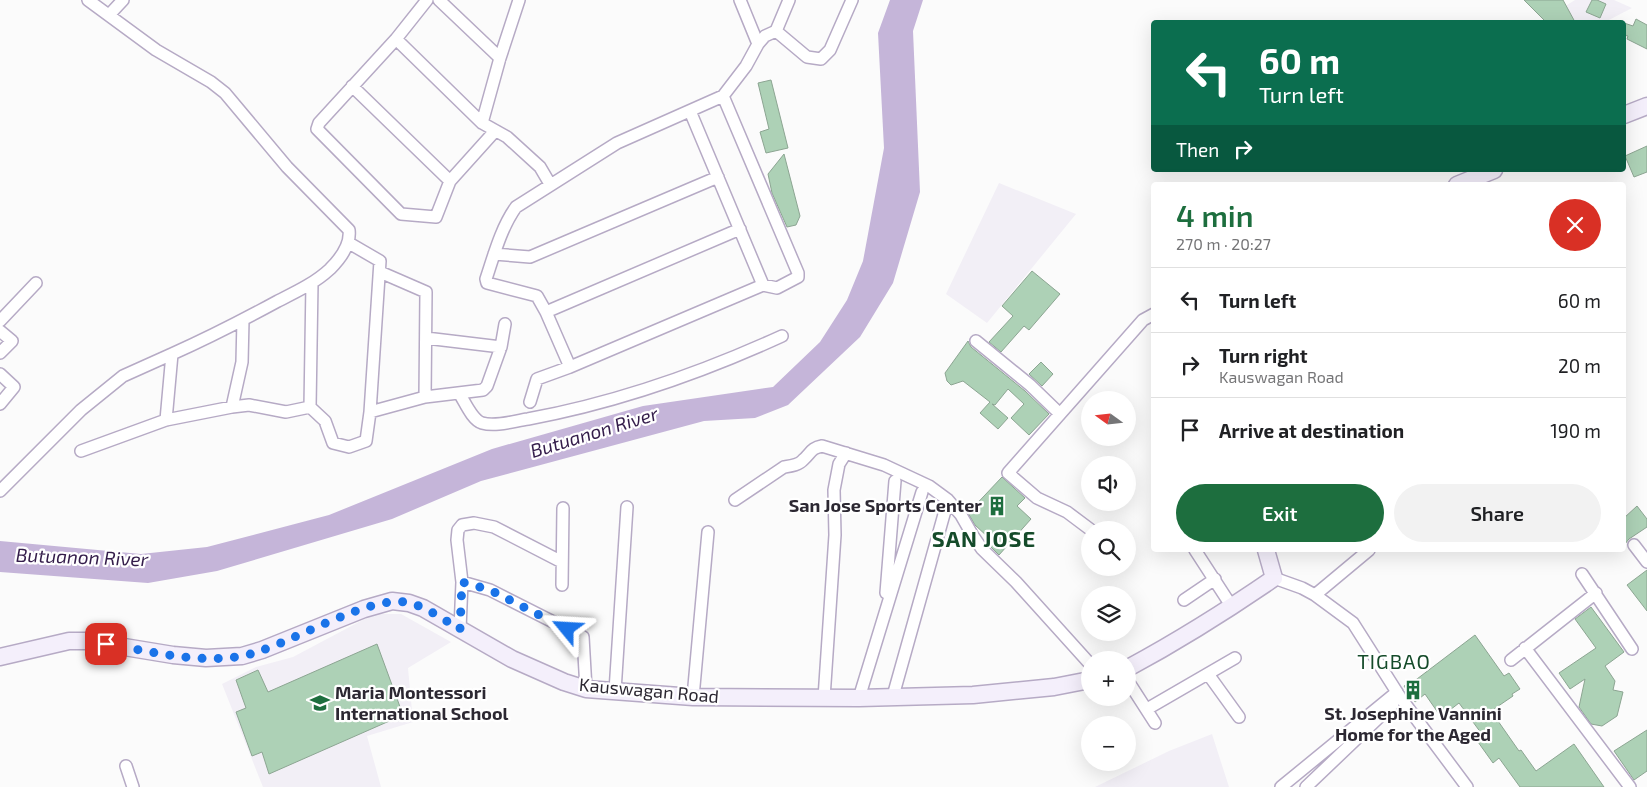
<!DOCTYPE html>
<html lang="en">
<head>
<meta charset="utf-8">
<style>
	:root { --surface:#fff; --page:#f2f2f2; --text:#202124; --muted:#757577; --line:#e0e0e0; --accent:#1d6e3e }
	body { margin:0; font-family:"Exo 2",sans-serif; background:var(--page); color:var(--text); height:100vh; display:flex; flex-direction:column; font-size:19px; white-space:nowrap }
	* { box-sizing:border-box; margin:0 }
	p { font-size:16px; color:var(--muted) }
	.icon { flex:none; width:28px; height:28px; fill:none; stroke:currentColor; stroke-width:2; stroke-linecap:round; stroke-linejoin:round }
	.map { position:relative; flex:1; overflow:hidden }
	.details { position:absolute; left:1151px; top:182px; width:475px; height:370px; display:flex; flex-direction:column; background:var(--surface); border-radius:5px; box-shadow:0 5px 20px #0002 }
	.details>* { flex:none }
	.hud { position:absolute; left:1151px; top:20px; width:475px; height:152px; border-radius:5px; box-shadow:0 5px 20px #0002; background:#0b6e4f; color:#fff; overflow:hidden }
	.needle { width:32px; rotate:285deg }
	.fabs { position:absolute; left:1081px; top:391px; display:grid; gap:10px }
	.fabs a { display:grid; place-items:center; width:55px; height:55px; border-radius:50%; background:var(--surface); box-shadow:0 5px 20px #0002; font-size:25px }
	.pin { position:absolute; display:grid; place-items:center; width:42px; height:42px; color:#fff; margin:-21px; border-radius:10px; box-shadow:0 2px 8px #0006 }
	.me { position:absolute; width:55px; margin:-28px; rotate:297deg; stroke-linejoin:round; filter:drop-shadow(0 0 4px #0008) }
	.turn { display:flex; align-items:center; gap:18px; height:105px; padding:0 25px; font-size:22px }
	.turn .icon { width:65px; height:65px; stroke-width:2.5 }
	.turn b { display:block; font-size:35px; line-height:42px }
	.then { display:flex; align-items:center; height:48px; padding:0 25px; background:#0003; gap:10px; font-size:19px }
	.round { display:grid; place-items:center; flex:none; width:52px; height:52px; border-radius:26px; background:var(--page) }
	.summary { display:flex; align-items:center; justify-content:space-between; height:85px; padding:0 25px }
	h1 { font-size:30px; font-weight:600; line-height:38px; color:var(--accent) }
	.primary-button { display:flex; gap:10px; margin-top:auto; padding:10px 25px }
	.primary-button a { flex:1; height:58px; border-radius:30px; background:var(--accent); color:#fff; font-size:20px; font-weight:600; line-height:58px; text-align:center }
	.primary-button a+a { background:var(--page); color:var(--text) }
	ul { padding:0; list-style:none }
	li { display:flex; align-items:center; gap:15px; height:65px; padding:0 25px; border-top:1px solid var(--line) }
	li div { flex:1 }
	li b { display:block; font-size:19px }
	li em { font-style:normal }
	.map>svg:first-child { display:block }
	.built { fill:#f2eff6 }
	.water { fill:#c5b5d9 }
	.building { fill:#add1b6; stroke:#8ca592 }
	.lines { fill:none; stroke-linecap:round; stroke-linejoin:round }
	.street-casing { stroke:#b6aac5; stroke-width:14 }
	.secondary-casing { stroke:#b6aac5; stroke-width:19 }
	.street { stroke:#fff; stroke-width:11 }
	.secondary { stroke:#f4effb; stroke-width:16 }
	.route { stroke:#1a73e8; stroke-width:9; stroke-dasharray:0 16.2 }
	.labels { text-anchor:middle; stroke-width:4.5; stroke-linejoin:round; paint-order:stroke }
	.poi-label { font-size:18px; font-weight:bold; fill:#2c2832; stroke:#fff; text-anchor:end }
	.street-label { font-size:18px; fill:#2c2832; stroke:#fff }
	.water-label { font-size:19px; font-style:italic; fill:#331c4a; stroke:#fff }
	.quarter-label { font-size:20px; letter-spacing:1px; fill:#154b2a; stroke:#fff }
	.district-label { font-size:22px; font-weight:bold; letter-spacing:1px; fill:#154b2a; stroke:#fff }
</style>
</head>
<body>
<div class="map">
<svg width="1647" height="787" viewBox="0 0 1647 787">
	<rect width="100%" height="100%" fill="#fbfbfb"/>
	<!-- built -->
	<path class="built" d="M1575,0H1614L1632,8L1605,22H1560L1554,13Z
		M999,183L1076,214L987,323L946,294Z
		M374,614H401L451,642L408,668L413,722L367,736L381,787H263L222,684L256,667L293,657Z
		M1212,734L1229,787H1095L1169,751Z"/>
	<!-- water -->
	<path class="water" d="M890,0H923L913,31L920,192L893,283L860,337L788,405L755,418L704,421L481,481L392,519L217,571L148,583L0,572V541L141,554L207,547L329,515L492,449L643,406L773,387L820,342L847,300L863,261L884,148L878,33Z"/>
	<!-- building -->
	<path class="building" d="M1524,0H1563L1575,22H1546Z
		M1592,0H1597L1606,4L1600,18L1586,12Z
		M1636,19L1647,25V49L1627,39L1628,36L1624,35V23L1633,26Z
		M771,80L788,148L766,153L760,132L769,129L758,83Z
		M1647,146V172L1634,177L1625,156Z
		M784,154L800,216L796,225L787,227L772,193L768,174Z
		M1032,271L1060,294L1029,330L1024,326L1001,352L989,342L1013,316L1002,306Z
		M968,341L971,347L1025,391L1049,414L1029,435L1011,418L1024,404L1008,389L995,405L992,404L1008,418L998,429L980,413L990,402L963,381L951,385L947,381L945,373Z
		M1041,362L1053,374L1042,386L1029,374Z
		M1002,477L1025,498L1017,506L1031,519L999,555L988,544L986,541L989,538L975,525L968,513Z
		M1637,506L1647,519V527L1629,539L1624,545V518Z
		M1647,570V611L1627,585Z
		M1591,607L1624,652L1605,666L1615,681L1613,690L1623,692L1617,716L1602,726L1591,724L1579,707L1585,679L1570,689L1559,673L1596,648L1575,619Z
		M1475,635L1504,676L1509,673L1520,689L1512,694L1513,696L1491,711L1519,751L1521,750L1536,771L1574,744L1604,787H1520L1499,758L1493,763L1478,742L1484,737L1459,703L1441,717L1425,694L1415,702L1404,686L1412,681L1413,682Z
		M377,644L403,715L269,774L262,752L252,756L236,712L246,708L236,680L258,670L268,692Z
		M1647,730V771L1634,780L1614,751Z"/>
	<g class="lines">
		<defs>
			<path id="street" d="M88,0L156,50L211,82L225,93L287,167L349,230C351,245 340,259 330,269C315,283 296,292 278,301C243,320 208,338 172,354L166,420
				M427,0L396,39L319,123L317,129L401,214L436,217L450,181L495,131
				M439,0L500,58
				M740,0L758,44
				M109,15L123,0
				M776,31L807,57L821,59L830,50L852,0
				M396,39L482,123L507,137L540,167L550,184
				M352,86L450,181
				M690,111L763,285
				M482,123L500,58L519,0
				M494,254L530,257L718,177
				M380,272L426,292L425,397
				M312,283L310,407L325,421L333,443L349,447L366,441L370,412L380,261L349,243
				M546,312L740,229
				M0,321L36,283
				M0,331L12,341L0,353
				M426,338L501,347
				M976,341L1030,385L1060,414
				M570,367L546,312L537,296L487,283L486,279C494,255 501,228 516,207L617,143L723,96L746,66L758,44L765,36L776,31L789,0
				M0,374L14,387L0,404
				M459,393C465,402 472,420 482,423C496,427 514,421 528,419C615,403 701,373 782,336
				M530,402L537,379L570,367L763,285L777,288L798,277V273L723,96
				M232,407L242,362L243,320
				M370,412L425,397L483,390L487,386L501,347L505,324
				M81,451L166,420L232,407L249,405L286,412L310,407
				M0,491L81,410L123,376L172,354
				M735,500L784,467C790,466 799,465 803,460C811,453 811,448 822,446L884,465L929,486L948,500L961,515L973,536L982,549L1016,582L1090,664
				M1091,530L1067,512L1037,498L1008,473L1143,320L1154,314
				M1634,545L1647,562
				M1195,550L1232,607
				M1582,574L1632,649
				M1274,578L1302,588L1315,595L1353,623L1400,697L1467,787
				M462,582L490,590L583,637L586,689
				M562,585L563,508
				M886,593L895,481
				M1315,595L1369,550
				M1184,600L1215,579
				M460,629L462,582L457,540L458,530L462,525L474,523L494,527L562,562
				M1525,648L1630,787
				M1511,660L1596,593
				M1208,674L1239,717
				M1128,681L1155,723
				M615,691L627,507
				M893,696L948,500
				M693,697L708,532
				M824,698L835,535L834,490L839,464L846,453
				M859,698L922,492
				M1147,709L1235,658
				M126,766L133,787
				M1281,787L1397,692
				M1306,787L1393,704"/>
			<path id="secondary" d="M1624,115L1647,106
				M1457,185L1494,170
				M0,657L69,641H88L173,655L206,658L242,656L262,650L364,609L392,601L409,603L423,608L512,659L564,682L586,689L693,697L859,698L973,695L1054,687L1090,680
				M1128,668C1178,641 1226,611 1274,578L1266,550"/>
		</defs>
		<!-- street casing -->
		<use href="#street" class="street-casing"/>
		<!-- secondary casing -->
		<use href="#secondary" class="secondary-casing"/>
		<!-- street -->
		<use href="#street" class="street"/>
		<!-- secondary -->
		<use href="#secondary" class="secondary"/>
	</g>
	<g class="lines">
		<!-- route -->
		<path class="route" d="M106,644C150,651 196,664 242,656C286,648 370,592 410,603C428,608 444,620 460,629L462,582L490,590L567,629"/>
	</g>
	<!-- icons -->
	<defs>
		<symbol id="building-bare" viewBox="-9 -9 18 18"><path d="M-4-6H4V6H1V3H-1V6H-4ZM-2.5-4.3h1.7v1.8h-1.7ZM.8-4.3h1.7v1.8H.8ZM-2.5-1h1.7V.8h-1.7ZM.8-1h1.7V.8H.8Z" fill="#1d6e3e" stroke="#fff" stroke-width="2.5" paint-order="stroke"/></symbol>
		<symbol id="school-bare" viewBox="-9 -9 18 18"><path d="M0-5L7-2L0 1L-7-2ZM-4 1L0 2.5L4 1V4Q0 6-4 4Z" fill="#1d6e3e" stroke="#fff" stroke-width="2.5" paint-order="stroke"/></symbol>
	</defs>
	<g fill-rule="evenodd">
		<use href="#building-bare" x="983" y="492" width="28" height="28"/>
		<use href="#building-bare" x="1399" y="676" width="28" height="28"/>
		<use href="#school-bare" x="306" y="689" width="28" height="28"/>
	</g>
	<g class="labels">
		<!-- poi labels -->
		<g class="poi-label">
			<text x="982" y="512">San Jose Sports Center</text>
			<text x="335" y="699" text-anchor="start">Maria Montessori<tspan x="335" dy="21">International School</tspan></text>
			<text x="1413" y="720" text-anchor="middle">St. Josephine Vannini<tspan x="1413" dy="21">Home for the Aged</tspan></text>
		</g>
		<!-- street labels -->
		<g class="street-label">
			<text transform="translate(649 691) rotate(5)" y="6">Kauswagan Road</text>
		</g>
		<!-- water labels -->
		<g class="water-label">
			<text transform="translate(594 432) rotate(-17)" y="7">Butuanon River</text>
			<text transform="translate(82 557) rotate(2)" y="7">Butuanon River</text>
		</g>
		<!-- quarter labels -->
		<g class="quarter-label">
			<text x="1394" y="669">TIGBAO</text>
		</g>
		<!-- district labels -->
		<g class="district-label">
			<text x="984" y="547">SAN JOSE</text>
		</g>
	</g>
</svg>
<div class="fabs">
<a><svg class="needle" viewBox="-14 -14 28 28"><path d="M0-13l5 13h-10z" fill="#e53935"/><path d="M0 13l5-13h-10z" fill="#757577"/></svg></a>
<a><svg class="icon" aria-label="sound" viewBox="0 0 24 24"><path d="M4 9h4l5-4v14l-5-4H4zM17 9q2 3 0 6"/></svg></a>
<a><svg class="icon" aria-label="search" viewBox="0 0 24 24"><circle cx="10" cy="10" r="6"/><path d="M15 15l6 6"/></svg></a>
<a><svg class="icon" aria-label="layers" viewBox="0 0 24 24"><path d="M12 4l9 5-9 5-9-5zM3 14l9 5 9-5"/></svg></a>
<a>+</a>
<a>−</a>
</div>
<div class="pin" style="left:106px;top:644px;background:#d93025"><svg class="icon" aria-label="arrive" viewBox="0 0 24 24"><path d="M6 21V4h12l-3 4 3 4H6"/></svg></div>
<svg class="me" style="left:567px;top:629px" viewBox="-20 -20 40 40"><path d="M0-17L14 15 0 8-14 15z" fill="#1a73e8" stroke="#fff" stroke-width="4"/></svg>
<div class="hud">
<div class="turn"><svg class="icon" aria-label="left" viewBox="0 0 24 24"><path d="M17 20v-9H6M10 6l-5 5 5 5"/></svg><div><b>60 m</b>Turn left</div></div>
<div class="then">Then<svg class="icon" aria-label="right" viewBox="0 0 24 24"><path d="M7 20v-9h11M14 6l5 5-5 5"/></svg></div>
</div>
<section class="details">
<div class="summary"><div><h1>4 min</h1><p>270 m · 20:27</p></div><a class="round" style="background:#d93025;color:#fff"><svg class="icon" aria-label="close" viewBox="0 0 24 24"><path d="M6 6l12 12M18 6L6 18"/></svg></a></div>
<ul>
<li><svg class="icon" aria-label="left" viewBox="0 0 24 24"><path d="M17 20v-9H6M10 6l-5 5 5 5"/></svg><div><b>Turn left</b></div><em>60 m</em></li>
<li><svg class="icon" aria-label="right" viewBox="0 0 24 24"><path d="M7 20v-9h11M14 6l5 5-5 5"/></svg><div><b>Turn right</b><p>Kauswagan Road</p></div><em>20 m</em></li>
<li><svg class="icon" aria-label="arrive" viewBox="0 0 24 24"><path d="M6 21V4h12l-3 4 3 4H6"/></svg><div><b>Arrive at destination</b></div><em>190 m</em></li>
</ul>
<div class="primary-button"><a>Exit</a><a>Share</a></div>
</section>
</div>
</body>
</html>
